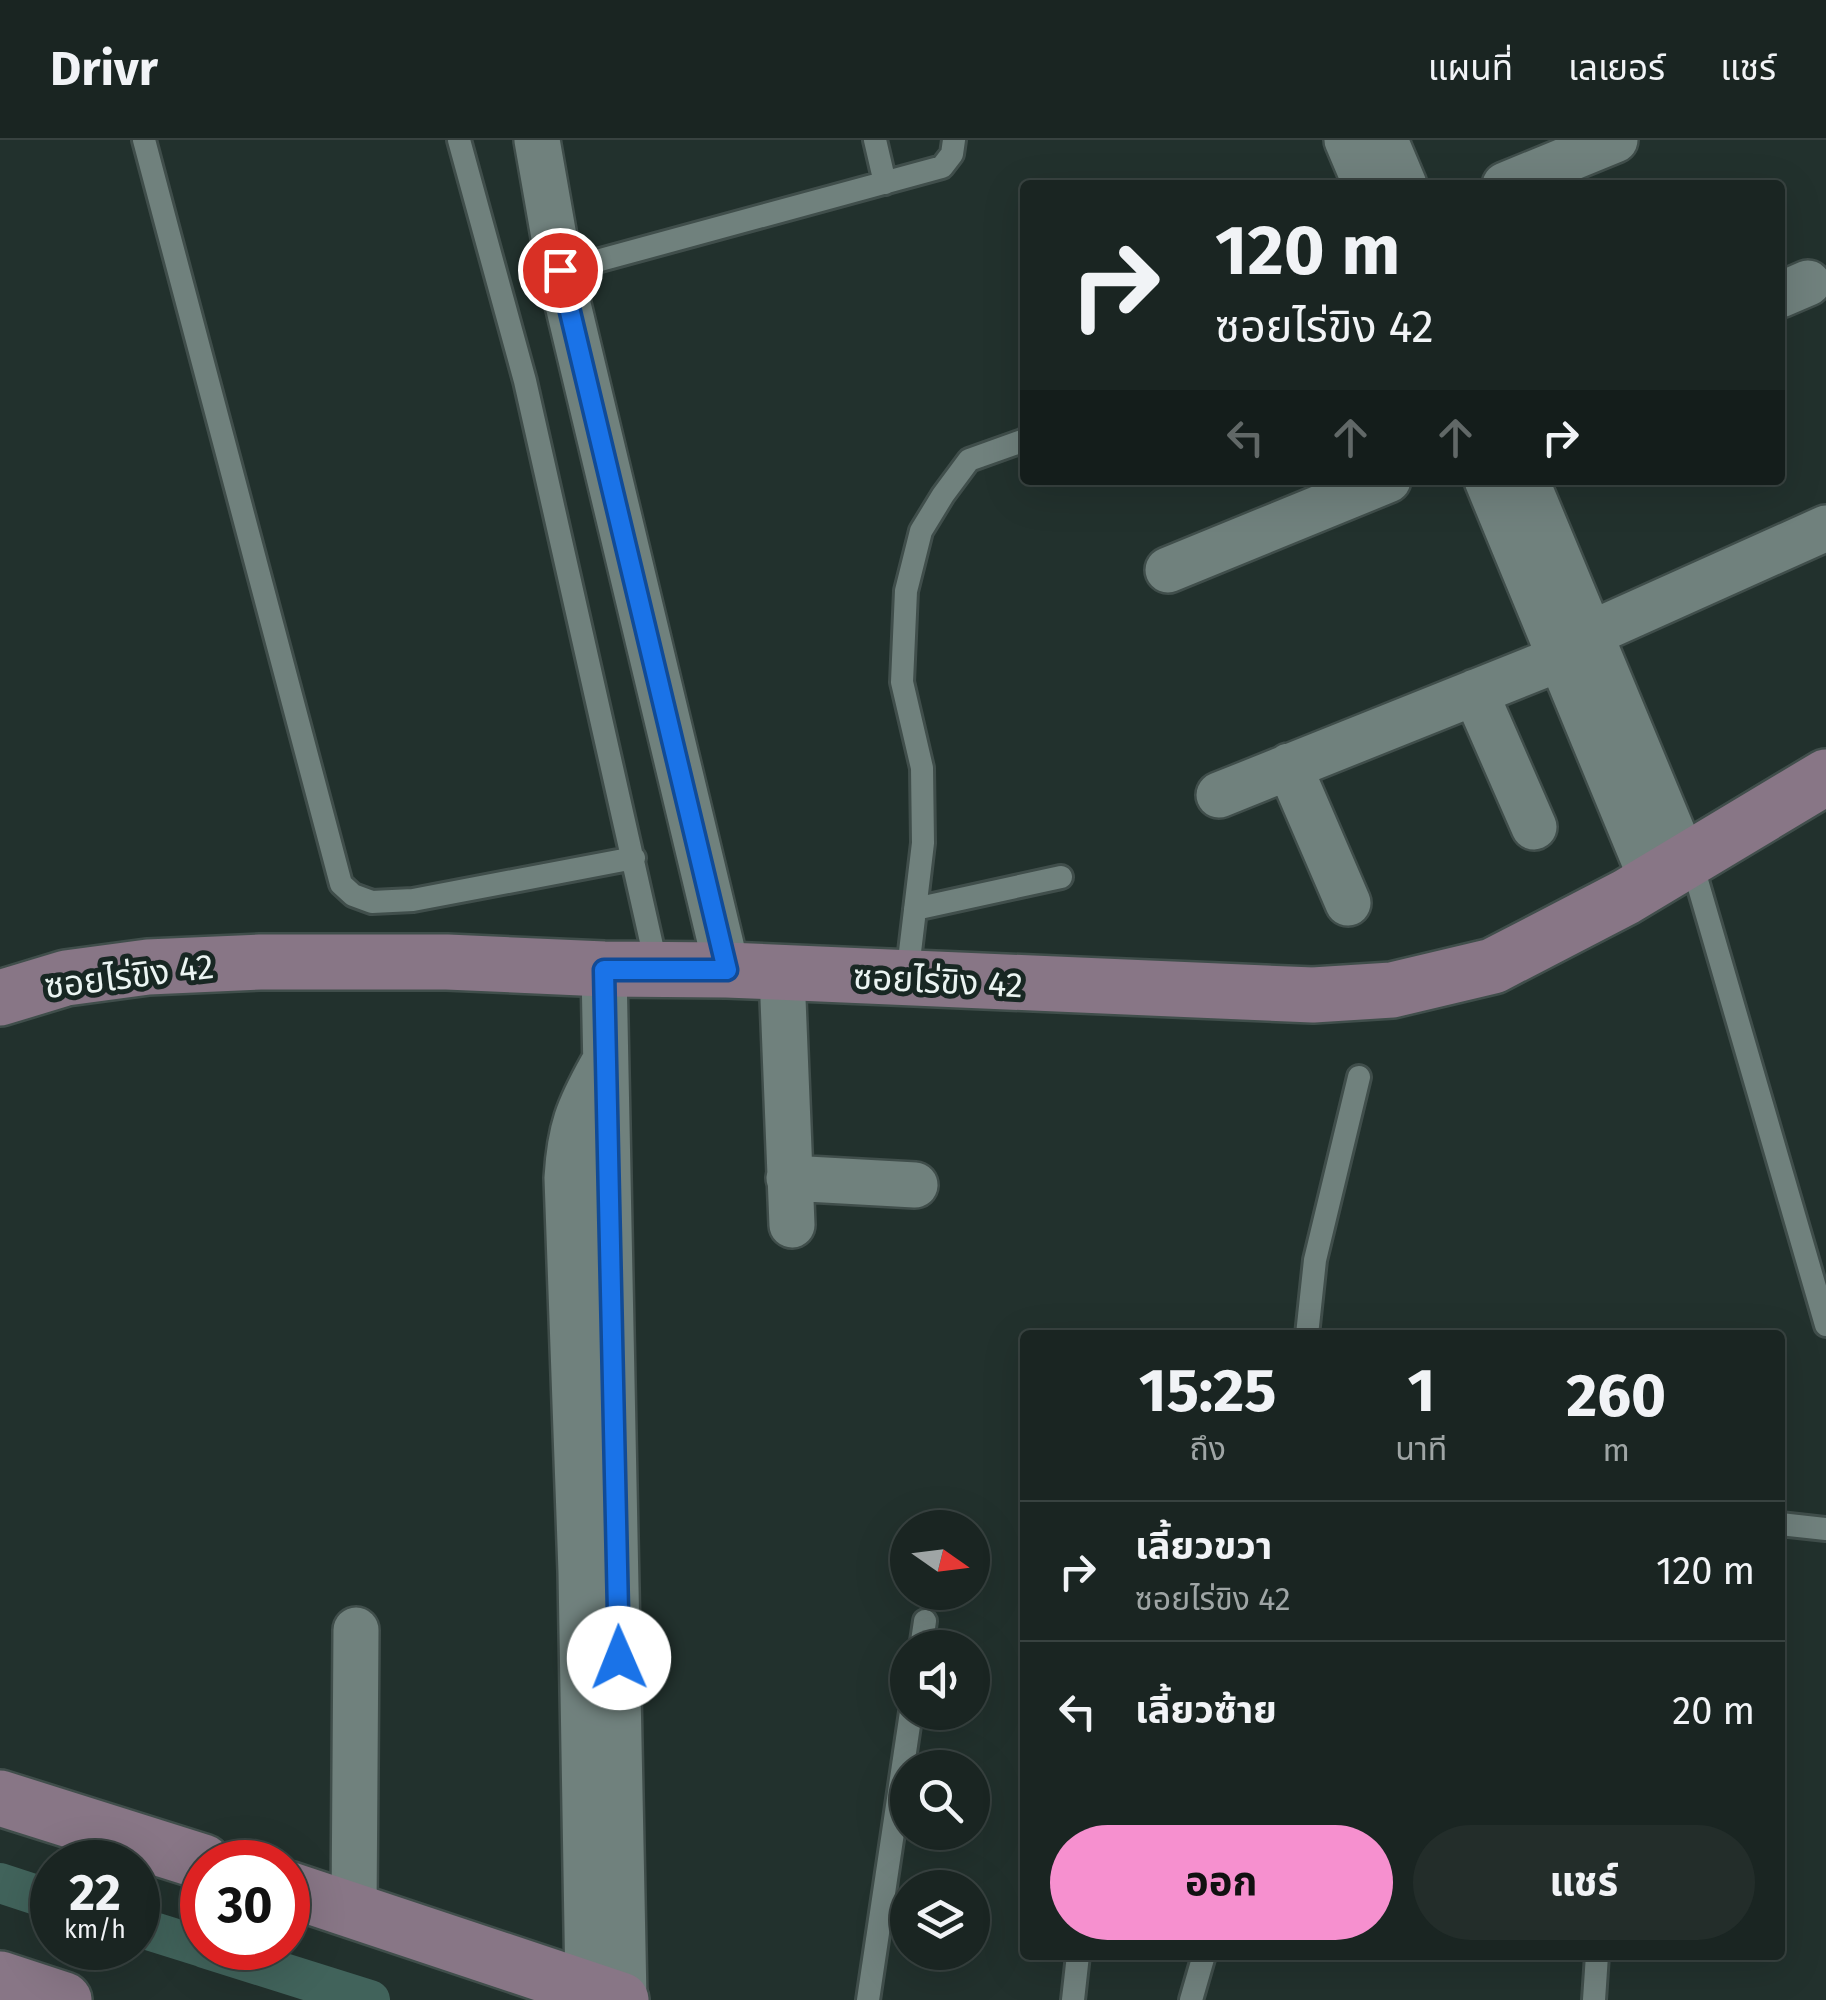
<!DOCTYPE html>
<html lang="th">
<head>
<meta charset="utf-8">
<style>
	:root { --surface:#1a2522; --page:#232d2a; --text:#f1f3f6; --muted:#9fa5a5; --line:#384240; --accent:#f690cf }
	body { margin:0; font-family:"Fira Sans","Noto Sans Thai",sans-serif; background:var(--page); color:var(--text); height:100vh; display:flex; flex-direction:column; font-size:38px; white-space:nowrap }
	* { box-sizing:border-box; margin:0 }
	p { font-size:32px; color:var(--muted) }
	.icon { flex:none; width:55px; height:55px; fill:none; stroke:currentColor; stroke-width:2; stroke-linecap:round; stroke-linejoin:round }
	.map { position:relative; flex:1; overflow:hidden }
	.sheet { position:absolute; left:1020px; top:1190px; width:765px; height:630px; display:flex; flex-direction:column; background:var(--surface); border-radius:10px; box-shadow:0 10px 40px #0002,0 0 0 2px var(--line) }
	.sheet>* { flex:none }
	.top-card { position:absolute; left:1020px; top:40px; width:765px; height:305px; border-radius:10px; box-shadow:0 10px 40px #0002,0 0 0 2px var(--line); background:#1a2522; color:var(--text); overflow:hidden }
	.needle { width:65px; rotate:104deg }
	.controls { position:absolute; left:890px; top:1370px; display:grid; gap:20px }
	.controls a { display:grid; place-items:center; width:100px; height:100px; border-radius:50%; background:var(--surface); box-shadow:0 10px 40px #0002,0 0 0 2px var(--line); font-size:50px }
	.speed { position:absolute; left:30px; top:1700px; display:flex; gap:20px; font-size:50px; font-weight:700; text-align:center }
	.speed>* { display:grid; place-content:center; width:130px; height:130px; border-radius:50%; background:var(--surface); box-shadow:0 10px 40px #0002,0 0 0 2px var(--line); line-height:1 }
	.speed small { font-size:25px; font-weight:400 }
	.speed .limit { border:15px solid #d22; background:#fff; color:#111 }
	.pin { position:absolute; display:grid; place-items:center; width:85px; height:85px; color:#fff; margin:-42px; border:5px solid #fff; border-radius:50%; box-shadow:0 2px 10px #0007 }
	.me { position:absolute; width:110px; margin:-55px; rotate:359deg; stroke-linejoin:round; filter:drop-shadow(0 0 8px #0008) }
	.turn { display:flex; align-items:center; gap:35px; height:210px; padding:0 30px; font-size:45px }
	.turn .icon { width:130px; height:130px; stroke-width:2.5 }
	.turn b { display:block; font-size:70px; line-height:85px }
	.lanes { display:flex; align-items:center; height:95px; padding:0 30px; background:#0003; justify-content:center; gap:50px; direction:ltr }
	.lanes .off { opacity:.35 }
	.eta { display:flex; justify-content:space-evenly; align-items:center; height:170px; text-align:center }
	.eta b { font-size:60px; font-weight:700; line-height:70px }
	.button { display:flex; gap:20px; margin-top:auto; padding:20px 30px }
	.button a { flex:1; height:115px; border-radius:60px; background:var(--accent); color:#111; font-size:40px; font-weight:700; line-height:115px; text-align:center }
	.button a+a { background:var(--page); color:var(--text) }
	ul { padding:0; list-style:none }
	li { display:flex; align-items:center; gap:30px; height:140px; padding:0 30px; border-top:2px solid var(--line) }
	li div { flex:1 }
	li b { display:block; font-size:38px }
	li em { font-style:normal }
	header { display:flex; align-items:center; gap:60px; box-sizing:border-box; height:140px; padding:0 50px; background:var(--surface); border-bottom:2px solid var(--line) }
	header strong { font-size:48px }
	nav { display:flex; gap:55px; margin-inline-start:auto; font-size:35px }
	.map>svg:first-child { display:block }
	.lines { fill:none; stroke-linecap:round; stroke-linejoin:round }
	.canal { stroke:#41635b; stroke-width:40 }
	.lane-casing { stroke:#404e4b; stroke-width:28 }
	.street-casing { stroke:#404e4b; stroke-width:50 }
	.secondary-casing { stroke:#404e4b; stroke-width:60 }
	.lane { stroke:#70817d; stroke-width:22 }
	.street { stroke:#70817d; stroke-width:45 }
	.secondary { stroke:#887686; stroke-width:55 }
	.route-casing { stroke:#114b97; stroke-width:25 }
	.route { stroke:#1a73e8; stroke-width:18 }
	.labels { text-anchor:middle; stroke-width:10; stroke-linejoin:round; paint-order:stroke }
	.street-label { font-size:35px; fill:#ebf4f2; stroke:#182723 }
</style>
</head>
<body>
<header>
<strong>Drivr</strong>
<nav><a>แผนที่</a><a>เลเยอร์</a><a>แชร์</a></nav>
</header>
<div class="map">
<svg width="1826" height="1860" viewBox="0 0 1826 1860">
	<rect width="100%" height="100%" fill="#22312d"/>
	<g class="lines">
		<!-- canal -->
		<path class="canal" d="M0,1743L52,1760
			M138,1787L202,1807
			M204,1808L370,1860"/>
		<defs>
			<path id="lane" d="M144,0L341,744L353,755L372,762L413,760L634,718
				M459,0L525,241L657,828
				M875,0L885,43
				M560,131L942,27L952,14L954,0
				M1691,720L1826,1185
				M915,769L1061,737
				M907,837L923,703L922,628L902,542L906,451L921,391L943,355L969,320L1025,300
				M1307,1195L1315,1120L1359,937
				M1780,1384L1826,1389
				M921,1508L925,1481
				M868,1860L911,1572
				M1073,1860L1078,1815
				M1191,1860L1204,1815
				M1594,1860L1597,1815"/>
			<path id="street" d="M537,0L560,131L727,830
				M1347,0L1366,45
				M1385,0L1404,45
				M1505,45L1615,0
				M1780,155L1808,143
				M1487,340L1652,740
				M1526,340L1684,720
				M1168,430L1388,340
				M1590,494L1826,388
				M1475,552L1534,687
				M1289,626L1348,763
				M1219,655L1561,518
				M604,829L624,1860
				M782,834L792,1085
				M789,1038L915,1045
				M354,1770L356,1490
				M588,1849L581,1432L567,1038C570,989 578,969 602,926"/>
			<path id="secondary" d="M0,858L66,838L148,827L260,822H447L604,829L727,830L1313,855L1392,850L1493,826L1626,757L1826,637
				M0,1658L203,1722
				M288,1749L621,1860
				M0,1839L64,1860"/>
		</defs>
		<!-- lane casing -->
		<use href="#lane" class="lane-casing"/>
		<!-- street casing -->
		<use href="#street" class="street-casing"/>
		<!-- secondary casing -->
		<use href="#secondary" class="secondary-casing"/>
		<!-- lane -->
		<use href="#lane" class="lane"/>
		<!-- street -->
		<use href="#street" class="street"/>
		<!-- secondary -->
		<use href="#secondary" class="secondary"/>
	</g>
	<g class="lines">
		<defs>
			<path id="route" d="M560,130L727,830H604L619,1518"/>
		</defs>
		<!-- route casing -->
		<use href="#route" class="route-casing"/>
		<!-- route -->
		<use href="#route" class="route"/>
	</g>
	<g class="labels">
		<!-- street labels -->
		<g class="street-label">
			<text transform="translate(129 836) rotate(-7)" y="12">ซอยไร่ขิง 42</text>
			<text transform="translate(938 841) rotate(3)" y="12">ซอยไร่ขิง 42</text>
		</g>
	</g>
</svg>
<div class="controls">
<a><svg class="needle" viewBox="-14 -14 28 28"><path d="M0-13l5 13h-10z" fill="#e53935"/><path d="M0 13l5-13h-10z" fill="#9fa5a5"/></svg></a>
<a><svg class="icon" aria-label="sound" viewBox="0 0 24 24"><path d="M4 9h4l5-4v14l-5-4H4zM17 9q2 3 0 6"/></svg></a>
<a><svg class="icon" aria-label="search" viewBox="0 0 24 24"><circle cx="10" cy="10" r="6"/><path d="M15 15l6 6"/></svg></a>
<a><svg class="icon" aria-label="layers" viewBox="0 0 24 24"><path d="M12 4l9 5-9 5-9-5zM3 14l9 5 9-5"/></svg></a>
</div>
<div class="speed"><div>22<small>km/h</small></div><div class="limit">30</div></div>
<div class="pin" style="left:560px;top:130px;background:#d93025"><svg class="icon" aria-label="arrive" viewBox="0 0 24 24"><path d="M6 21V4h12l-3 4 3 4H6"/></svg></div>
<svg class="me" style="left:619px;top:1518px" viewBox="-20 -20 40 40"><circle r="19" fill="#fff"/><path d="M0-13L10 11 0 6-10 11z" fill="#1a73e8"/></svg>
<div class="top-card">
<div class="turn"><svg class="icon" aria-label="right" viewBox="0 0 24 24"><path d="M7 20v-9h11M14 6l5 5-5 5"/></svg><div><b>120 m</b>ซอยไร่ขิง 42</div></div>
<div class="lanes"><svg class="icon off" aria-label="left" viewBox="0 0 24 24"><path d="M17 20v-9H6M10 6l-5 5 5 5"/></svg><svg class="icon off" aria-label="ahead" viewBox="0 0 24 24"><path d="M12 20V5M6 11l6-6 6 6"/></svg><svg class="icon off" aria-label="ahead" viewBox="0 0 24 24"><path d="M12 20V5M6 11l6-6 6 6"/></svg><svg class="icon" aria-label="right" viewBox="0 0 24 24"><path d="M7 20v-9h11M14 6l5 5-5 5"/></svg></div>
</div>
<section class="sheet">
<div class="eta">
<div><b>15:25</b><p>ถึง</p></div>
<div><b>1</b><p>นาที</p></div>
<div><b>260</b><p>m</p></div>
</div>
<ul>
<li><svg class="icon" aria-label="right" viewBox="0 0 24 24"><path d="M7 20v-9h11M14 6l5 5-5 5"/></svg><div><b>เลี้ยวขวา</b><p>ซอยไร่ขิง 42</p></div><em>120 m</em></li>
<li><svg class="icon" aria-label="left" viewBox="0 0 24 24"><path d="M17 20v-9H6M10 6l-5 5 5 5"/></svg><div><b>เลี้ยวซ้าย</b></div><em>20 m</em></li>
</ul>
<div class="button"><a>ออก</a><a>แชร์</a></div>
</section>
</div>
</body>
</html>
